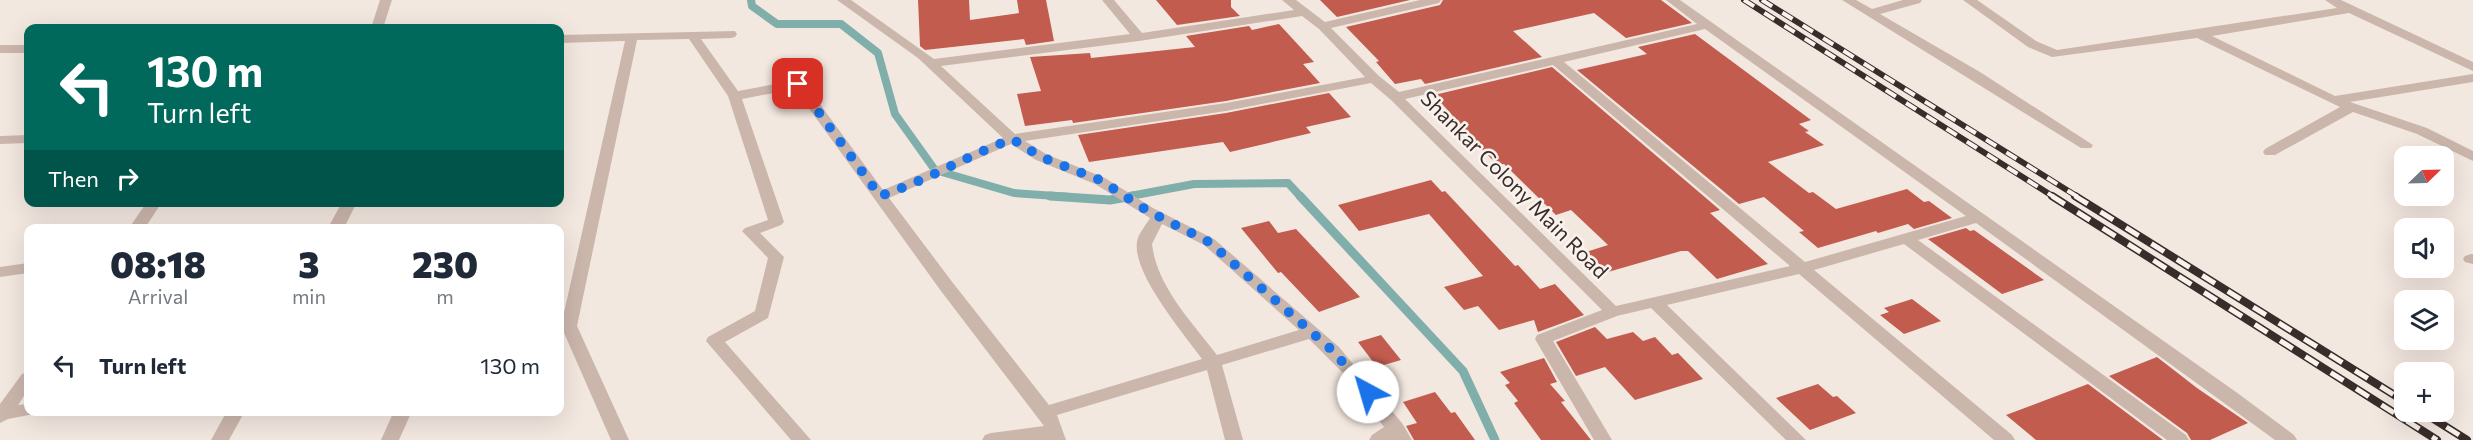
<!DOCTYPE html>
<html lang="en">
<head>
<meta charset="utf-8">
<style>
	:root { --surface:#fff; --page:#f2f2f3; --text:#1f2937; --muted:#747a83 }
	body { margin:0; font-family:Commissioner,sans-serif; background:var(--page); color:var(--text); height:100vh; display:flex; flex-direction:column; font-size:22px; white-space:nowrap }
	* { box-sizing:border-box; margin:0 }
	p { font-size:20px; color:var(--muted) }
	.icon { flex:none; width:33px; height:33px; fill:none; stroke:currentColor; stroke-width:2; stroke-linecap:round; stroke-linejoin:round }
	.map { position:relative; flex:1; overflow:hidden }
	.panel { position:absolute; left:24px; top:224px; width:540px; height:192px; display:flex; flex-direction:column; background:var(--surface); border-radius:12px; box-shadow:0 6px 24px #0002 }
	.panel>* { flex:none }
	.hud { position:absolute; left:24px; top:24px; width:540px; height:183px; border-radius:12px; box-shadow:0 6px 24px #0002; background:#00695c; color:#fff; overflow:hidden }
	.needle { width:39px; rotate:67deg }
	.controls { position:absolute; left:2394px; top:146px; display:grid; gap:12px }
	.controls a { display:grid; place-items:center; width:60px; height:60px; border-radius:12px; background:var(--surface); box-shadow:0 6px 24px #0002; font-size:30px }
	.pin { position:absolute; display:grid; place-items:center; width:51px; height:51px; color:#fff; margin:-26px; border-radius:12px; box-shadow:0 3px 9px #0006 }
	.me { position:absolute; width:66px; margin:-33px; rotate:321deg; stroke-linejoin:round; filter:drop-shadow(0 0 4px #0008) }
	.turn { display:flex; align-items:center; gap:21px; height:126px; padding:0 24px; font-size:27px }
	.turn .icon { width:78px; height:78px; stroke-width:2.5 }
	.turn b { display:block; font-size:42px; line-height:51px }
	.then { display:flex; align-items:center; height:57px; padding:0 24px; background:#0003; gap:12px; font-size:22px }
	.eta { display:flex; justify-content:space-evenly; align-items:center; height:102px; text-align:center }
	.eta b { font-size:36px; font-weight:800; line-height:42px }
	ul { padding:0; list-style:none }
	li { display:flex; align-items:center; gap:18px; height:78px; padding:0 24px }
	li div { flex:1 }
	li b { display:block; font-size:22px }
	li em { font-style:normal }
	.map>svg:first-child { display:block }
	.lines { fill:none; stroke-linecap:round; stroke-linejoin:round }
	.stream-far1 { stroke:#80afab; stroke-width:8 }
	.stream { stroke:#80afab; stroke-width:9 }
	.building { fill:#c25c4f }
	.street { fill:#cbb6ac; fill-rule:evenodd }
	.rail-far1-casing { stroke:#392d2b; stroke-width:6 }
	.rail-casing { stroke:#392d2b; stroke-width:8 }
	.rail-far1 { stroke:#faf2ed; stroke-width:4; stroke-dasharray:12; stroke-linecap:butt }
	.rail { stroke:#faf2ed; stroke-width:5; stroke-dasharray:15; stroke-linecap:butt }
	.route { stroke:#1a73e8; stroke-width:10; stroke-dasharray:0 18 }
	.labels { text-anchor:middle; stroke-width:5; stroke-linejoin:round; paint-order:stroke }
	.street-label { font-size:21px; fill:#392d2b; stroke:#faf2ed }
</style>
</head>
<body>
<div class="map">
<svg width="2473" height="440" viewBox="0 0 2473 440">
	<rect width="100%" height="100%" fill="#f3e8e0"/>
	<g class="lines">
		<!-- stream-far1 -->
		<path class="stream-far1" d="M751,0L752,6L777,24H841L878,53L895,114L935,170L1014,193L1070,197
			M1125,197L1194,184L1288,183L1301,197"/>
		<!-- stream -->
		<path class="stream" d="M1050,196L1110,200L1133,196
			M1300,196L1463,371L1495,440"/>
	</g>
	<!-- building -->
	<path class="building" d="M918,0H969L970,20L1019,13L1017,0H1046L1054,41L1026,45L1024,39L925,50L920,46Z
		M1156,0H1231V7L1240,16L1177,25Z
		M1320,0H1410L1337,17Z
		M1443,0H1661L1692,23L1626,38L1594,13L1513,31L1542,57L1425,84L1421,79L1395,84L1376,62L1379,61L1346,27L1440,5Z
		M1279,24L1314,62L1303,64L1320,83L1226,101L1073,123L1072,120L1025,126L1017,94L1041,91L1030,57L1090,53L1091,58L1195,47L1186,36L1249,26L1252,30Z
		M1695,34L1811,120L1799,124L1809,131L1805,132L1824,145L1768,162L1809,193L1813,192L1836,209L1907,189L1924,202L1929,201L1952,218L1914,229L1908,224L1878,233L1876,231L1818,248L1799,232L1804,231L1764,197L1739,204L1577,70L1647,54L1638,47Z
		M1552,67L1720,210L1710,213L1768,264L1717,279L1688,251H1681L1608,272L1586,252L1608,245L1571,210L1556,215L1504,164L1498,165L1469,137L1471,136L1434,95Z
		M1329,93L1351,117L1306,127L1311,133L1230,152L1223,142L1089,162L1078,135L1226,113Z
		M1431,180L1442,192L1445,191L1515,266L1518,265L1540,289L1555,284L1584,315L1538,332L1534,320L1499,330L1478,306L1464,310L1444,287L1483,276L1429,214L1359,231L1338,205Z
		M1269,221L1278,233L1296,229L1360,297L1319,312L1281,272L1278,273L1241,228Z
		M1966,228L1970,231L1974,230L2044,280L2002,294L1928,239Z
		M1912,299L1941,321L1904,334L1880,315L1889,312L1884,308Z
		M1595,327L1607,339L1633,332L1643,341L1655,337L1672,355L1678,353L1703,379L1635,400L1605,367L1576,376L1556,342Z
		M1381,335L1401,360L1377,367L1358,342Z
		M2157,357L2197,388L2248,423L2210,440H2191L2187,433L2109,376Z
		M1544,358L1557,382L1550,384L1565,401L1561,402L1591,440H1541L1514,403L1518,401L1505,385L1510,383L1500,372Z
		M1818,384L1833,397L1837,396L1856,413L1810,430L1776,398Z
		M2088,384L2163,440H2036L2006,415Z
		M1435,392L1451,413L1455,412L1475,440H1414L1406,426L1417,423L1403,402Z"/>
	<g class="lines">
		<!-- street -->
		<path class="street" d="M380,0H392L383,28H371Z
			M837,0H851L934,59L1130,34L1102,0H1114L1142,33L1294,10L1282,0H1296L1325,22L1420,0H1441L1439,3L1331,28L1379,76L1399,92L1697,24L1666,0H1680L2236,392L2294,435L2297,440H2275L1976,223L1918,240L2186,435L2189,440H2167L1904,244L1814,270L2012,435L2015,440H1994L1799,274L1667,305L1806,440H1786L1651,308L1617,316L1553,341L1612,440H1594L1535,339L1537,335L1602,310L1391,100L1371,83L1226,111L1025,141L1046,154L1105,178L1153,208L1214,239L1339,347L1402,423L1412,440H1369L1372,435L1384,427L1348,378L1309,339L1222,365L1243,440H1225L1207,370L1057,415L1066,440H982L985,435L991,433L1044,426L941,291L795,89L742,99L784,222L781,225L760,233L784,257L768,318L725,342L811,440H791L706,341L708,337L755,311L768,258L742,231L745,228L768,220L728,96L689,39L637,40L577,326L629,440H611L561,326L625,41L560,43V35L735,31L737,34L735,37L731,38L701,39L738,91L798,80L803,81L883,190L1003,138L918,58ZM1302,16L1319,29L1365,77L1226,103L1015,134L941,66L1139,41ZM1705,29L1966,216L1805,262L1564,62ZM1553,65L1790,266L1616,306L1405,99ZM1011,144L1036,160L1095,184L1150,218C1146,225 1138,234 1137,242C1132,273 1184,334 1202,359L1049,405L953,283L889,198ZM1162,224L1204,245L1299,330L1217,355C1192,322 1157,287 1152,244Z
			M1842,0H1856L1872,9L1903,0H1922L1920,3L1880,14L1980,72L2093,145L2091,148H2081Z
			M1963,0H1977L2036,41L2057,50L2337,8L2325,0H2341L2473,62V71L2349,13L2212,36L2335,96L2473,74V82L2350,102L2427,128L2473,151V161L2417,134L2353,112L2275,155H2265L2263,152L2265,149L2340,107L2197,38L2052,57L2028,47Z
			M0,45H28V53H0Z
			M28,135V143L0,144V136Z
			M147,202H162L145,228H129Z
			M342,202H357L344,228H328Z
			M2471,254H2473V264L2465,262L2463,259L2465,256Z
			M28,263V273L0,277V267Z
			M28,372V390L18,405L28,404V411H36L34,414L8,419L0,423V404L22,374Z
			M227,411H245L229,440H211Z
			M394,411H412L399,440H381Z"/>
		<defs>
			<path id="rail-far1" d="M1744,0L2054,197
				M1762,0L2078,197"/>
			<path id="rail" d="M2052,196L2437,440
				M2075,196L2404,401
				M2421,411L2467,440"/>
		</defs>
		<!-- rail-far1 casing -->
		<use href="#rail-far1" class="rail-far1-casing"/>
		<!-- rail casing -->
		<use href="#rail" class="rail-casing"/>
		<!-- rail-far1 -->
		<use href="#rail-far1" class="rail-far1"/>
		<!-- rail -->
		<use href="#rail" class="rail"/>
	</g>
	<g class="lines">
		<!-- route -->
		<path class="route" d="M798,84L880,196C926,181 967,156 1012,139L1041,157L1100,180L1148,211L1209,242L1333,351L1368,392"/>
	</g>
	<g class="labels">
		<!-- street labels -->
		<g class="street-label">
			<text transform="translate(1514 185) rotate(45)" y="7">Shankar Colony Main Road</text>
		</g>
	</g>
</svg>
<div class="controls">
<a><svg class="needle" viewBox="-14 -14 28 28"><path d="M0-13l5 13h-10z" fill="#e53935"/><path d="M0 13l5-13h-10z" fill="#747a83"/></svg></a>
<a><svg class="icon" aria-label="sound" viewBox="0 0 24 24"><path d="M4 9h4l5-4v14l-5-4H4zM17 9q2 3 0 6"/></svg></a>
<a><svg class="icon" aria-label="layers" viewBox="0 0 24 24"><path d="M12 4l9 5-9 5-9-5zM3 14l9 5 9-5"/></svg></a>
<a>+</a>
</div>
<div class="pin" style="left:798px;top:84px;background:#d93025"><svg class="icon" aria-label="arrive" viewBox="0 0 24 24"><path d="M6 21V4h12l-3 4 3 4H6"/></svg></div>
<svg class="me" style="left:1368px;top:392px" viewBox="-20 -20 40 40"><circle r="19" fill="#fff"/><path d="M0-13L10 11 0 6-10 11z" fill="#1a73e8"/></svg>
<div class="hud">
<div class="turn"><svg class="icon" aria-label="left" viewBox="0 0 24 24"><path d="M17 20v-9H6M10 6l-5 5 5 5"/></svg><div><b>130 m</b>Turn left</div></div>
<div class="then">Then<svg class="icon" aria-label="right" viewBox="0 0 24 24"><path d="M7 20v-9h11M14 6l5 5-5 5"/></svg></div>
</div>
<section class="panel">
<div class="eta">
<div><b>08:18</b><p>Arrival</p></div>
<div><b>3</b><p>min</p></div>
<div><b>230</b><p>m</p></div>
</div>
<ul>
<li><svg class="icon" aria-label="left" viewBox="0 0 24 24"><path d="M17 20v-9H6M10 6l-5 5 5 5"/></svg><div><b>Turn left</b></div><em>130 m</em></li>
</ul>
</section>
</div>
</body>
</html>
